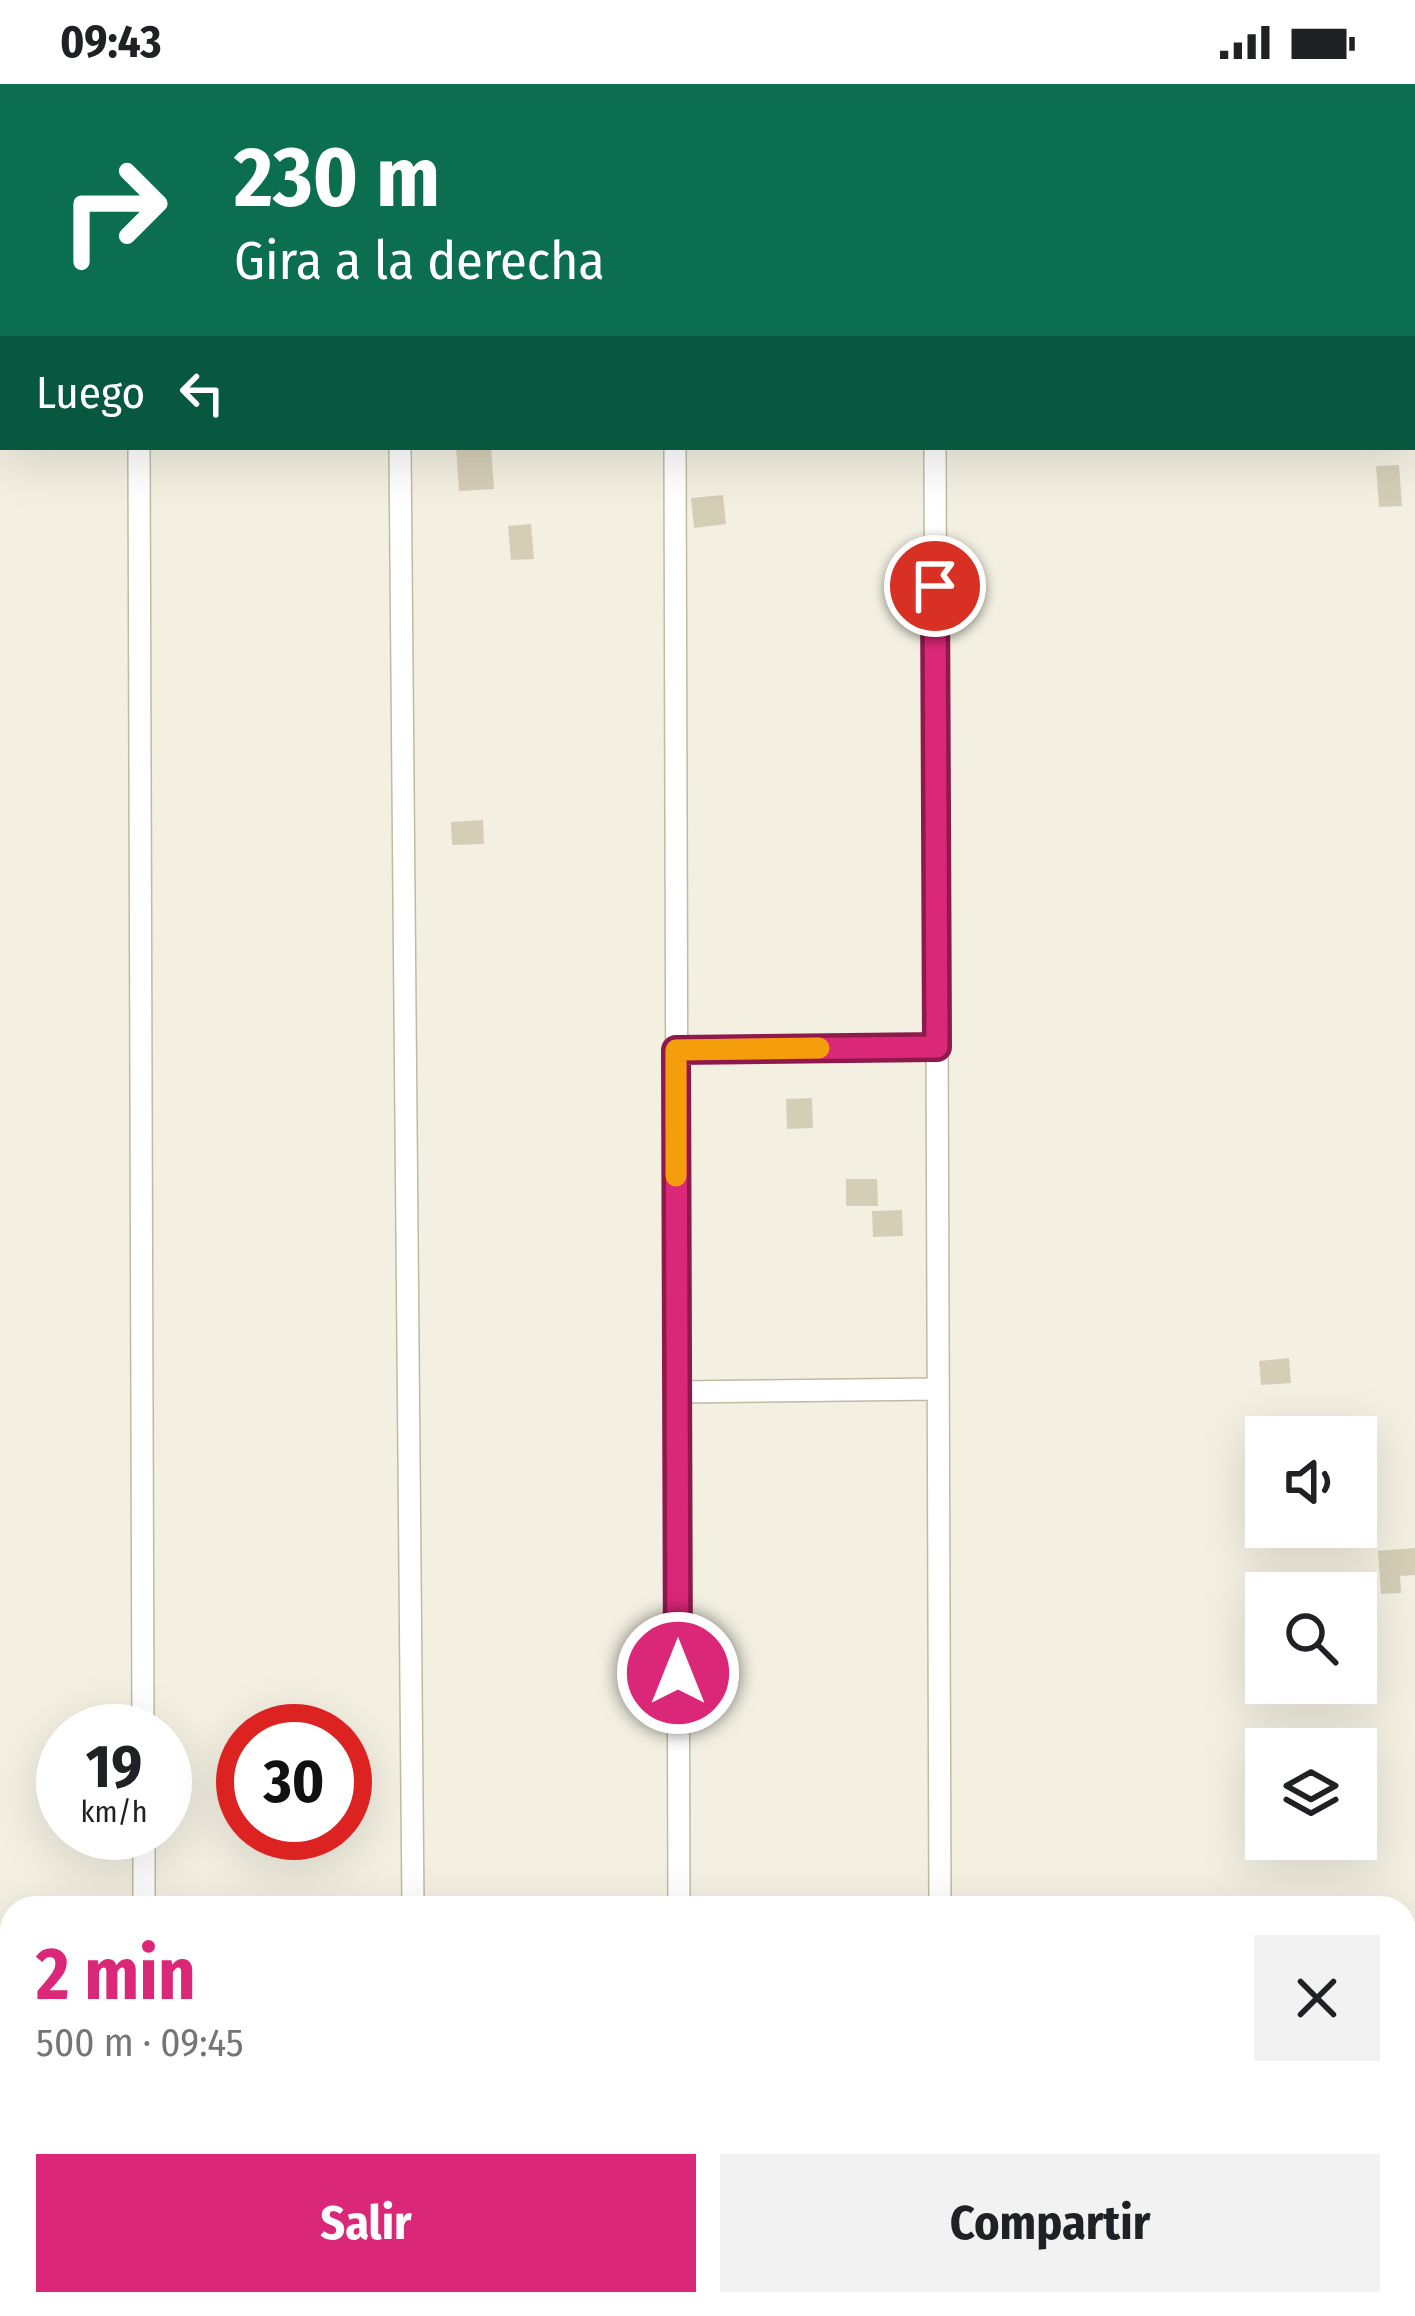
<!DOCTYPE html>
<html lang="es">
<head>
<meta charset="utf-8">
<style>
	:root { --surface:#fff; --page:#f2f2f2; --text:#202124; --muted:#757577; --accent:#db2777 }
	body { margin:0; font-family:"Fira Sans Condensed",sans-serif; background:var(--page); color:var(--text); height:100vh; display:flex; flex-direction:column; font-size:45px; white-space:nowrap }
	* { box-sizing:border-box; margin:0 }
	p { font-size:39px; color:var(--muted) }
	.icon { flex:none; width:66px; height:66px; fill:none; stroke:currentColor; stroke-width:2; stroke-linecap:round; stroke-linejoin:round }
	.map { position:relative; flex:1; overflow:hidden }
	.side { position:absolute; left:0px; top:1812px; width:1416px; height:420px; display:flex; flex-direction:column; background:var(--surface); border-radius:36px 36px 0 0; box-shadow:0 12px 48px #0002 }
	.side>* { flex:none }
	.guide { position:absolute; left:0px; top:0px; width:1416px; height:366px; box-shadow:0 12px 48px #0002; background:#0b6e4f; color:#fff; overflow:hidden }
	.buttons { position:absolute; left:1245px; top:1332px; display:grid; gap:24px }
	.buttons a { display:grid; place-items:center; width:132px; height:132px; border-radius:0px; background:var(--surface); box-shadow:0 12px 48px #0002; font-size:60px }
	.speed { position:absolute; left:36px; top:1620px; display:flex; gap:24px; font-size:60px; font-weight:700; text-align:center }
	.speed>* { display:grid; place-content:center; width:156px; height:156px; border-radius:50%; background:var(--surface); box-shadow:0 12px 48px #0002; line-height:1 }
	.speed small { font-size:30px; font-weight:400 }
	.speed .limit { border:18px solid #d22; background:#fff; color:#111 }
	.pin { position:absolute; display:grid; place-items:center; width:102px; height:102px; color:#fff; margin:-51px; border:6px solid #fff; border-radius:50%; box-shadow:0 3px 12px #0007 }
	.me { position:absolute; width:132px; margin:-66px; rotate:0deg; stroke-linejoin:round; filter:drop-shadow(0 0 9px #0008) }
	.turn { display:flex; align-items:center; gap:42px; height:252px; padding:0 36px; font-size:54px }
	.turn .icon { width:156px; height:156px; stroke-width:2.5 }
	.turn b { display:block; font-size:84px; line-height:102px }
	.then { display:flex; align-items:center; height:114px; padding:0 36px; background:#0003; gap:24px; font-size:45px }
	.round { display:grid; place-items:center; flex:none; width:126px; height:126px; border-radius:0px; background:var(--page) }
	.summary { display:flex; align-items:center; justify-content:space-between; height:204px; padding:0 36px }
	h1 { font-size:72px; font-weight:700; line-height:90px; color:var(--accent) }
	.action { display:flex; gap:24px; margin-top:auto; padding:24px 36px }
	.action a { flex:1; height:138px; border-radius:0px; background:var(--accent); color:#fff; font-size:48px; font-weight:700; line-height:138px; text-align:center }
	.action a+a { background:var(--page); color:var(--text) }
	.status { display:flex; justify-content:space-between; align-items:center; height:84px; padding:0 60px; background:var(--surface); direction:ltr }
	.status svg { height:33px; fill:currentColor }
	.map>svg:first-child { display:block }
	.residential { fill:#e7e3d0 }
	.building { fill:#d5ceb7 }
	.lines { fill:none; stroke-linecap:round; stroke-linejoin:round }
	.street-casing { stroke:#bfbaa4; stroke-width:24 }
	.secondary-casing { stroke:#d7ce8d; stroke-width:33 }
	.street { stroke:#fff; stroke-width:21 }
	.secondary { stroke:#fff8c0; stroke-width:30 }
	.route-casing { stroke:#8e194d; stroke-width:30 }
	.route { stroke:#db2777; stroke-width:21 }
	.slow { stroke:#f59e0b; stroke-width:21 }
</style>
</head>
<body>
<div class="status"><b>09:43</b><svg viewBox="0 0 49 12"><path d="M0 12V9h3v3zM5 12V6h3v6zM10 12V3h3v9zM15 12V0h3v12zM26 1h20v11H26zM47 4h2v5h-2z"/></svg></div>
<div class="map">
<svg width="1415" height="2232" viewBox="0 0 1415 2232">
	<rect width="100%" height="100%" fill="#f3f0e2"/>
	<!-- residential -->
	<path class="residential" d="M0,0H1415V283L1413,3H3L0,290Z"/>
	<!-- building -->
	<path class="building" d="M456,363H491L494,405L459,407Z
		M1399,381L1402,422L1379,423L1376,382Z
		M723,411L726,440L694,444L691,414Z
		M531,440L534,475L511,476L508,442Z
		M483,736L484,760L452,761L451,738Z
		M812,1014L813,1044L787,1045L786,1015Z
		M846,1095H877L878,1122H846Z
		M902,1126L903,1152L873,1153L872,1127Z
		M1289,1274L1291,1299L1261,1301L1259,1277Z
		M1415,1464V1491L1400,1492L1401,1509L1381,1510L1378,1467Z"/>
	<g class="lines">
		<defs>
			<path id="street" d="M255,0V3
				M673,0V3
				M933,0V3
				M1205,0V3
				M523,3V0
				M1413,20H1415
				M139,363L143,1647
				M400,363L413,1824
				M675,363L679,1824
				M935,363L940,1824
				M676,966L937,963
				M677,1308L938,1305
				M144,1749V1824
				M146,2220V2232
				M417,2220V2232
				M680,2220V2232"/>
			<path id="secondary" d="M1413,283H1415
				M0,290H3"/>
		</defs>
		<!-- street casing -->
		<use href="#street" class="street-casing"/>
		<!-- secondary casing -->
		<use href="#secondary" class="secondary-casing"/>
		<!-- street -->
		<use href="#street" class="street"/>
		<!-- secondary -->
		<use href="#secondary" class="secondary"/>
	</g>
	<g class="lines">
		<defs>
			<path id="route" d="M678,1589L676,966L937,963L935,502"/>
		</defs>
		<!-- route casing -->
		<use href="#route" class="route-casing"/>
		<!-- route -->
		<use href="#route" class="route"/>
		<!-- slow -->
		<path class="slow" d="M676,1092V966L819,964"/>
	</g>
</svg>
<div class="buttons">
<a><svg class="icon" aria-label="sound" viewBox="0 0 24 24"><path d="M4 9h4l5-4v14l-5-4H4zM17 9q2 3 0 6"/></svg></a>
<a><svg class="icon" aria-label="search" viewBox="0 0 24 24"><circle cx="10" cy="10" r="6"/><path d="M15 15l6 6"/></svg></a>
<a><svg class="icon" aria-label="layers" viewBox="0 0 24 24"><path d="M12 4l9 5-9 5-9-5zM3 14l9 5 9-5"/></svg></a>
</div>
<div class="speed"><div>19<small>km/h</small></div><div class="limit">30</div></div>
<div class="pin" style="left:935px;top:502px;background:#d93025"><svg class="icon" aria-label="arrive" viewBox="0 0 24 24"><path d="M6 21V4h12l-3 4 3 4H6"/></svg></div>
<svg class="me" style="left:678px;top:1589px" viewBox="-20 -20 40 40"><circle r="17" fill="#db2777" stroke="#fff" stroke-width="3"/><path d="M0-11L8 9 0 5-8 9z" fill="#fff"/></svg>
<div class="guide">
<div class="turn"><svg class="icon" aria-label="right" viewBox="0 0 24 24"><path d="M7 20v-9h11M14 6l5 5-5 5"/></svg><div><b>230 m</b>Gira a la derecha</div></div>
<div class="then">Luego<svg class="icon" aria-label="left" viewBox="0 0 24 24"><path d="M17 20v-9H6M10 6l-5 5 5 5"/></svg></div>
</div>
<section class="side">
<div class="summary"><div><h1>2 min</h1><p>500 m · 09:45</p></div><a class="round"><svg class="icon" aria-label="close" viewBox="0 0 24 24"><path d="M6 6l12 12M18 6L6 18"/></svg></a></div>
<div class="action"><a>Salir</a><a>Compartir</a></div>
</section>
</div>
</body>
</html>
